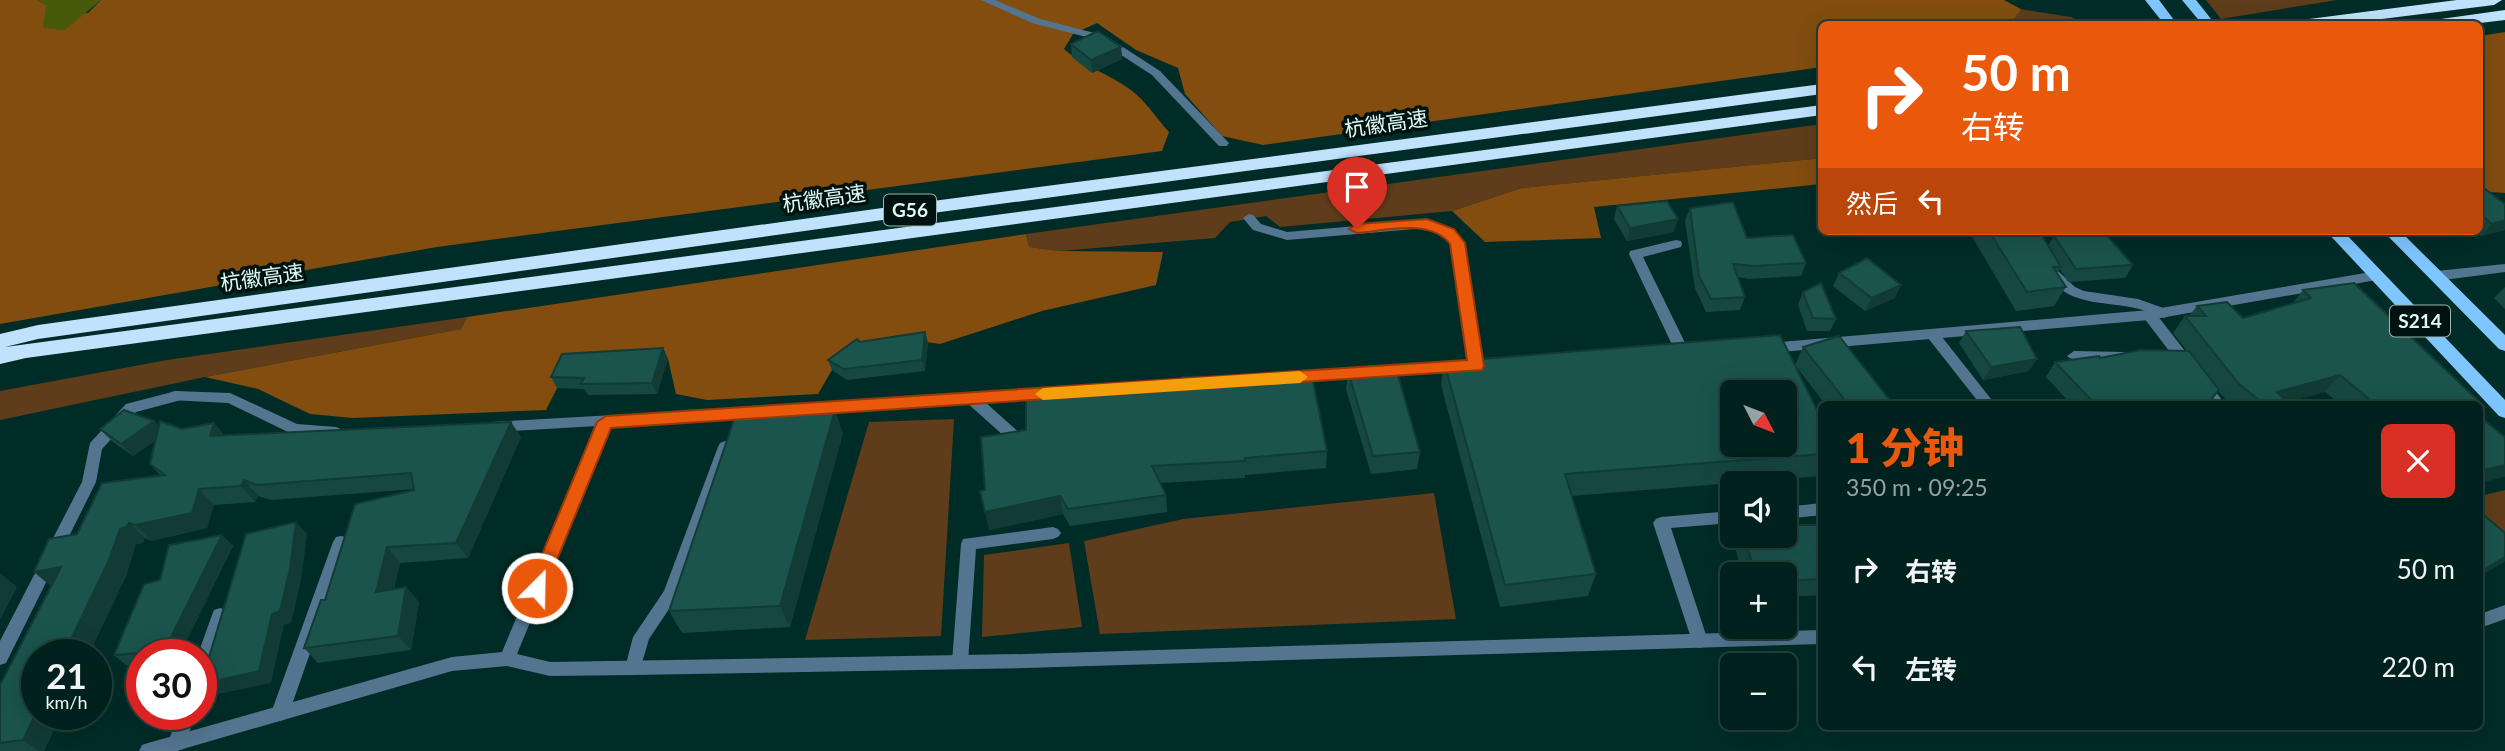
<!DOCTYPE html>
<html lang="zh">
<head>
<meta charset="utf-8">
<style>
	:root { --surface:#00211d; --page:#0e2e2a; --text:#f1f3f6; --muted:#95a3a4; --line:#223e3b; --accent:#ea580c }
	body { margin:0; font-family:Lato,"Noto Sans SC",sans-serif; background:var(--page); color:var(--text); height:100vh; display:flex; flex-direction:column; font-size:26px; white-space:nowrap }
	* { box-sizing:border-box; margin:0 }
	p { font-size:23px; color:var(--muted) }
	.icon { flex:none; width:38px; height:38px; fill:none; stroke:currentColor; stroke-width:2; stroke-linecap:round; stroke-linejoin:round }
	.map { position:relative; flex:1; overflow:hidden }
	.details { position:absolute; left:1818px; top:401px; width:665px; height:329px; display:flex; flex-direction:column; background:var(--surface); border-radius:10px; box-shadow:0 7px 28px #0002,0 0 0 2px var(--line) }
	.details>* { flex:none }
	.guide { position:absolute; left:1818px; top:21px; width:665px; height:214px; border-radius:10px; box-shadow:0 7px 28px #0002,0 0 0 2px var(--line); background:#ea580c; color:#fff; overflow:hidden }
	.needle { width:46px; rotate:132deg }
	.tools { position:absolute; left:1720px; top:380px; display:grid; gap:14px }
	.tools a { display:grid; place-items:center; width:77px; height:77px; border-radius:10px; background:var(--surface); box-shadow:0 7px 28px #0002,0 0 0 2px var(--line); font-size:35px }
	.speed { position:absolute; left:21px; top:639px; display:flex; gap:14px; font-size:35px; font-weight:700; text-align:center }
	.speed>* { display:grid; place-content:center; width:91px; height:91px; border-radius:50%; background:var(--surface); box-shadow:0 7px 28px #0002,0 0 0 2px var(--line); line-height:1 }
	.speed small { font-size:18px; font-weight:400 }
	.speed .limit { border:10px solid #d22; background:#fff; color:#111 }
	.pin { position:absolute; display:grid; place-items:center; width:60px; height:60px; color:#fff; margin:-72px -30px; border-radius:50% 50% 50% 0; rotate:-45deg; box-shadow:0 0 7px #0007 }
	.pin .icon { rotate:45deg }
	.me { position:absolute; width:77px; margin:-38px; rotate:23deg; stroke-linejoin:round; filter:drop-shadow(0 0 5px #0008) }
	.turn { display:flex; align-items:center; gap:24px; height:147px; padding:0 28px; font-size:32px }
	.turn .icon { width:91px; height:91px; stroke-width:2.5 }
	.turn b { display:block; font-size:49px; line-height:60px }
	.then { display:flex; align-items:center; height:66px; padding:0 28px; background:#0003; gap:14px; font-size:26px }
	.round { display:grid; place-items:center; flex:none; width:74px; height:74px; border-radius:10px; background:var(--page) }
	.overview { display:flex; align-items:center; justify-content:space-between; height:119px; padding:0 28px }
	h1 { font-size:42px; font-weight:800; line-height:52px; color:var(--accent) }
	ul { padding:0; list-style:none }
	li { display:flex; align-items:center; gap:21px; height:98px; padding:0 28px }
	li div { flex:1 }
	li b { display:block; font-size:26px }
	li em { font-style:normal }
	.map>svg:first-child { display:block }
	.green { fill:#5f3d1a }
	.forest { fill:#824d0f }
	.water { fill:#475a0c }
	.lines { fill:none; stroke-linecap:round; stroke-linejoin:round }
	.service { fill:#547590; fill-rule:evenodd }
	.minor { fill:#547590; fill-rule:evenodd }
	.primary { fill:#7fc6fe; fill-rule:evenodd }
	.motorway { fill:#c1e2fc; fill-rule:evenodd }
	.wall { fill:#164841 }
	.shaded-wall { fill:#123b35 }
	.building { fill:#1a544c; stroke:#123b35; stroke-width:2; fill-rule:evenodd }
	.route { fill:#ea580c; stroke:#983908; stroke-width:2 }
	.slow { fill:#f59e0b }
	.labels { text-anchor:middle; stroke-width:7; stroke-linejoin:round; paint-order:stroke }
	.shield { fill:#00120f; stroke:#9bb5b0; stroke-width:2 }
	.shield-label { font-size:19px; font-weight:bold; fill:#defbf5 }
	.street-label { font-size:21px; fill:#defbf5; stroke:#00120f }
</style>
</head>
<body>
<div class="map">
<svg width="2505" height="751" viewBox="0 0 2505 751">
	<rect width="100%" height="100%" fill="#002c27"/>
	<!-- green -->
	<path class="green" d="M2206,0H2337L2221,19Z
		M2020,9L2071,17L2085,24H2006L2013,21Z
		M1822,124V158L1522,188L1452,211L1280,227L1266,216L1230,222L1215,238L1060,251L1029,247L1026,234Z
		M467,317L461,329L205,377L0,420V391L167,360Z
		M954,419L941,636L805,640L869,422Z
		M2505,490V555L2480,533V496Z
		M1434,493L1456,619L1100,634L1084,541L1183,519Z
		M1069,543L1082,627L982,637L984,555Z"/>
	<!-- forest -->
	<path class="forest" d="M0,0H37L46,5L88,13L101,0H2004L2021,9L2013,21L2006,24H1822V67L1263,145L1222,136L1185,94L1178,68L1136,50L1097,23L1073,34L1064,49C1084,67 1110,74 1131,90C1146,101 1157,119 1169,132L1162,151L437,247L0,324Z
		M2505,32V193L2489,192L2480,186V36Z
		M1822,158V184L1594,207L1601,238L1485,242L1452,211L1522,188Z
		M1026,234L1029,247L1060,251L1163,252L1156,285L1042,311L940,344L897,338L840,356L818,394L707,400L676,394L668,359L574,355L546,410L353,418L310,414L258,389L205,377L461,329L467,317Z"/>
	<!-- water -->
	<path class="water" d="M37,0H101L65,30L43,28L46,5Z"/>
	<g class="lines">
		<!-- service -->
		<path class="service" d="M981,0H995L1040,19L1106,36L1160,71L1229,143L1227,146H1219L1152,75L1098,40L1032,23Z
			M1249,214L1253,215L1261,224L1287,232L1427,220L1453,229L1463,243L1483,366L1481,370H1471L1469,366L1451,244L1445,235L1426,228L1287,240L1253,230L1243,218Z
			M1676,240L1681,241L1682,244L1681,247L1643,257L1690,353L1683,358L1676,353L1629,254L1630,251Z
			M2054,270L2059,272L2075,287L2084,291L2138,299L2169,310L2171,313L2169,316L2164,318L2157,315L2192,360L2194,364L2192,368H2182L2144,318L2142,315L2146,311C2111,299 2071,310 2047,275Z
			M1933,330L1938,332L1995,404H1980L1928,338L1926,335Z
			M2074,351L2124,352L2131,357C2124,365 2074,364 2067,356Z
			M2201,378L2206,379L2225,404H2210L2194,383Z
			M176,391L181,392L183,396L181,400L136,412L102,449L96,482L6,663L0,665V641L82,482L90,443L126,404Z
			M971,393L976,394L1023,436L1025,440L1023,444H1013L966,402L964,398L966,394Z
			M725,441L730,443L732,447L679,594L649,639L639,673L633,675L627,673L625,668L633,637L664,591L718,447L720,443Z
			M1822,503V515L1785,519V507Z
			M1732,511V523L1671,528L1708,641L1706,646L1700,648L1694,646L1692,641L1653,523L1656,519L1661,517Z
			M1053,527L1058,529L1061,533L1058,537L1053,539L976,549L968,662L966,667L960,669L954,667L952,662L961,544L963,539Z
			M341,536L346,537L349,542L289,713L286,719L280,721L274,719L271,713L333,542L336,537Z
			M220,608L226,610L228,615L209,670L207,675L201,677V654H198L212,615L214,610Z
			M178,714H196L183,749L177,751L171,749L168,743Z"/>
		<!-- minor -->
		<path class="minor" d="M2505,264V272L2436,281L2429,276L2436,271Z
			M2377,271L2382,273L2384,276L2382,279L2149,320L1768,353L1761,348L1768,343L2149,310Z
			M1461,362L1468,367L1461,372L1296,382L1289,377L1296,372Z
			M1066,387L1071,388L1073,392L1071,396L1066,397L786,415L781,414L779,410L781,406L786,405Z
			M176,391L230,393L297,424L336,427L341,429L343,433L341,437L336,439L290,433L228,403L171,400L169,396L171,392Z
			M755,407L760,408L762,412L760,416L755,417L612,425L517,654L550,662L1025,654L1822,630V644L1025,668L633,675L550,676L507,666L452,671L176,751H139L142,745L148,743L452,657L502,652L597,426L496,432L491,430L489,426L491,422Z
			M2505,605V619L2480,628V614Z"/>
		<!-- primary -->
		<path class="primary" d="M2145,0H2159L2177,24H2164Z
			M2182,0H2196L2215,24H2202Z
			M2326,231H2343L2505,400V418L2499,416Z
			M2383,231H2400L2505,335V351L2499,349Z"/>
		<!-- motorway -->
		<path class="motorway" d="M2457,0H2502L2494,5L2342,24H2301L2309,19Z
			M2505,10V20L2472,24H2433L2441,19Z
			M1822,84V94L918,215L38,339L5,347L1822,105V115L26,358L0,364V334L38,325L918,203Z"/>
	</g>
	<!-- wall -->
	<path class="wall" d="M1071,44L1121,47L1122,59L1092,73L1072,57Z
		M2480,185L2505,230L2481,236L2474,231H2480Z
		M1617,206L1674,232L1627,241L1614,219Z
		M1690,208L1747,238L1806,263L1801,276L1749,279L1738,277L1745,297L1740,310L1706,312L1695,288L1685,221Z
		M1973,231H2029L2031,233L2048,246L2054,236L2056,235L2053,231H2103L2133,265L2125,278L2068,282L2060,269L2057,274L2066,287L2054,306L2016,311L1971,235Z
		M1839,273L1895,298L1865,311L1833,286Z
		M2505,287V309L2494,298Z
		M2303,290L2480,404H2340L2325,392L2287,402L2289,404H2230L2218,391L2212,399L2218,404H2071L2046,377L2055,362L2187,351L2173,333L2185,316H2189L2197,306L2243,318L2293,303Z
		M1803,292L1836,319L1830,331H1807L1798,305Z
		M1966,331L2029,371L1983,380L1959,343Z
		M925,332L928,343L925,371L847,380L832,370L828,360L860,342Z
		M1803,347L1893,404H1825L1795,365Z
		M663,348L668,359L657,394L588,395L584,389L557,388L551,377Z
		M1444,362L1822,420V476L1571,496L1596,574L1588,596L1500,607L1441,385Z
		M1348,371L1420,452L1417,469L1371,474L1346,389Z
		M1234,379L1327,451L1326,468L1245,475V478L1160,483L1166,495L1167,512L1070,526L1063,514L989,530L985,490L1026,430L1182,384Z
		M154,421L158,426L225,436L521,437L468,558L400,563L394,589L406,587L419,602L411,650L318,663L304,648L325,600L414,489L271,500L258,496L255,502L214,505L207,528L151,541L145,538L143,543L136,544L126,576L89,654H37L62,714L44,751H0V685L51,586L34,572L77,534L161,476L150,464L155,441L133,456L113,442L100,429Z
		M843,433L790,627L682,633L669,611Z
		M1822,525V595L1785,597V574H1742L1734,543L1737,536H1785Z
		M222,535L233,546L180,654H142V664L127,666L114,655L160,580Z"/>
	<!-- shaded-wall -->
	<path class="shaded-wall" d="M1121,47L1122,59L1092,73L1091,60Z
		M1678,219L1674,232L1627,241L1630,228Z
		M2505,220V230L2481,236L2492,224Z
		M1901,285L1895,298L1865,311L1872,298Z
		M925,332L928,343L925,371L922,360Z
		M663,348L668,359L657,394L652,383Z
		M2037,359L2029,371L1983,380L1991,367Z
		M2340,375L2325,392L2279,404L2277,392Z
		M835,410L843,433L790,627L780,606Z
		M154,421L166,434L133,456L121,444Z
		M511,422L521,437L468,558L456,543Z
		M214,423L228,439L210,436Z
		M2505,465V477L2480,483V471Z
		M244,480L258,496L255,502L241,486Z
		M199,489L214,505L207,528L151,541L135,525Z
		M1060,496L1063,514L989,530L985,512Z
		M296,522L307,534L301,581L291,623L284,625L271,683L214,695L201,684L272,614Z
		M129,523L145,538L143,543L136,544L126,576L89,654H64L120,529Z
		M222,535L233,546L180,654H168L164,651Z
		M387,547L400,563L389,607L376,592Z
		M2505,557V561L2503,563L2480,576V572Z
		M61,567L52,587L34,572Z
		M0,573L17,587L0,620Z
		M406,587L419,602L411,650L398,636Z
		M37,711V714H62L44,751H39L23,740Z"/>
	<!-- building -->
	<path class="building" d="M1098,31L1121,47L1091,60L1071,44Z
		M2480,185L2505,204V220L2492,224L2480,214Z
		M1667,201L1678,219L1630,228L1617,206Z
		M1733,202L1747,238L1793,235L1806,263L1754,266L1733,264L1745,297L1711,299L1699,276L1690,208Z
		M1989,231H2029L2031,233L2040,232L2061,267H2053L2066,287L2027,292Z
		M2068,231H2103L2133,265L2076,269L2054,236L2069,234Z
		M1867,258L1901,285L1872,298L1839,273Z
		M1821,283L1836,319L1813,318L1803,292Z
		M2354,283L2485,407L2480,408V404H2375L2340,375L2277,392L2289,404H2264L2239,384L2185,316H2206L2197,306L2227,302L2243,318L2311,298L2303,290Z
		M2020,327L2037,359L1991,367L1966,331Z
		M925,332L922,360L844,369L828,360L857,339L860,342Z
		M1780,335L1822,420V454L1565,474L1596,574L1505,585L1444,362ZM1732,392H1785V444H1732Z
		M1839,336L1893,404H1848L1803,347Z
		M663,348L652,383L581,384L584,378L551,377L562,354Z
		M2141,350L2189,351L2219,390L2212,398L2218,404H2095L2055,362L2099,356L2100,358Z
		M1395,365L1420,452L1373,456L1348,371Z
		M1311,371L1327,451L1245,458V461L1152,466L1166,495L1068,509L1060,496L985,512L980,491L985,490L981,437L1026,430V397L1063,391L1183,384L1182,377L1234,376V379Z
		M738,408L835,410L780,606L669,611Z
		M124,410L154,421L121,444L100,429Z
		M2480,417L2505,437V465L2480,471Z
		M160,421L182,429L214,423L210,436L511,422L456,543L387,547L376,592L406,587L398,636L304,648L321,600H325L355,504L414,490L411,473L257,485L244,480L241,486L199,489L192,513L135,525L129,523L126,527L120,529L109,560L64,654H37V711L23,740L0,743V685L61,567L34,572L49,539L77,534L102,483L165,475L150,464Z
		M2480,512L2505,533V557L2480,572Z
		M296,522L290,569L280,611L272,614L259,671L201,684L246,534Z
		M1785,525H1822V579L1785,581V574H1755L1744,536H1785Z
		M222,535L164,651L114,655L144,584L160,580L169,545Z"/>
	<!-- route -->
	<path class="route" d="M1427,219L1454,229L1465,243L1484,366L1482,370L611,428L543,594L537,596L530,594L528,588L597,422L606,416L1467,360L1450,244C1430,218 1385,231 1357,233L1349,229L1357,224Z"/>
	<!-- slow -->
	<path class="slow" d="M1300,371L1308,377L1300,383L1043,400L1035,394L1043,388Z"/>
	<g class="labels">
		<!-- shield labels -->
		<g class="shield">
			<rect x="884" y="194.5" width="52" height="31" rx="5"/>
			<rect x="2390" y="305.5" width="60" height="31" rx="5"/>
		</g>
		<g class="shield-label">
			<text x="910" y="217">G56</text>
			<text x="2420" y="328">S214</text>
		</g>
		<!-- street labels -->
		<g class="street-label">
			<text transform="translate(1386 124) rotate(-8)" y="7">杭徽高速</text>
			<text transform="translate(824 199) rotate(-8)" y="7">杭徽高速</text>
			<text transform="translate(262 278) rotate(-8)" y="7">杭徽高速</text>
		</g>
	</g>
</svg>
<div class="tools">
<a><svg class="needle" viewBox="-14 -14 28 28"><path d="M0-13l5 13h-10z" fill="#e53935"/><path d="M0 13l5-13h-10z" fill="#95a3a4"/></svg></a>
<a><svg class="icon" aria-label="sound" viewBox="0 0 24 24"><path d="M4 9h4l5-4v14l-5-4H4zM17 9q2 3 0 6"/></svg></a>
<a>+</a>
<a>−</a>
</div>
<div class="speed"><div>21<small>km/h</small></div><div class="limit">30</div></div>
<div class="pin" style="left:1357px;top:229px;background:#d93025"><svg class="icon" aria-label="arrive" viewBox="0 0 24 24"><path d="M6 21V4h12l-3 4 3 4H6"/></svg></div>
<svg class="me" style="left:537px;top:588px" viewBox="-20 -20 40 40"><circle r="17" fill="#ea580c" stroke="#fff" stroke-width="3"/><path d="M0-11L8 9 0 5-8 9z" fill="#fff"/></svg>
<div class="guide">
<div class="turn"><svg class="icon" aria-label="right" viewBox="0 0 24 24"><path d="M7 20v-9h11M14 6l5 5-5 5"/></svg><div><b>50 m</b>右转</div></div>
<div class="then">然后<svg class="icon" aria-label="left" viewBox="0 0 24 24"><path d="M17 20v-9H6M10 6l-5 5 5 5"/></svg></div>
</div>
<section class="details">
<div class="overview"><div><h1>1 分钟</h1><p>350 m · 09:25</p></div><a class="round" style="background:#d93025;color:#fff"><svg class="icon" aria-label="close" viewBox="0 0 24 24"><path d="M6 6l12 12M18 6L6 18"/></svg></a></div>
<ul>
<li><svg class="icon" aria-label="right" viewBox="0 0 24 24"><path d="M7 20v-9h11M14 6l5 5-5 5"/></svg><div><b>右转</b></div><em>50 m</em></li>
<li><svg class="icon" aria-label="left" viewBox="0 0 24 24"><path d="M17 20v-9H6M10 6l-5 5 5 5"/></svg><div><b>左转</b></div><em>220 m</em></li>
</ul>
</section>
</div>
</body>
</html>
